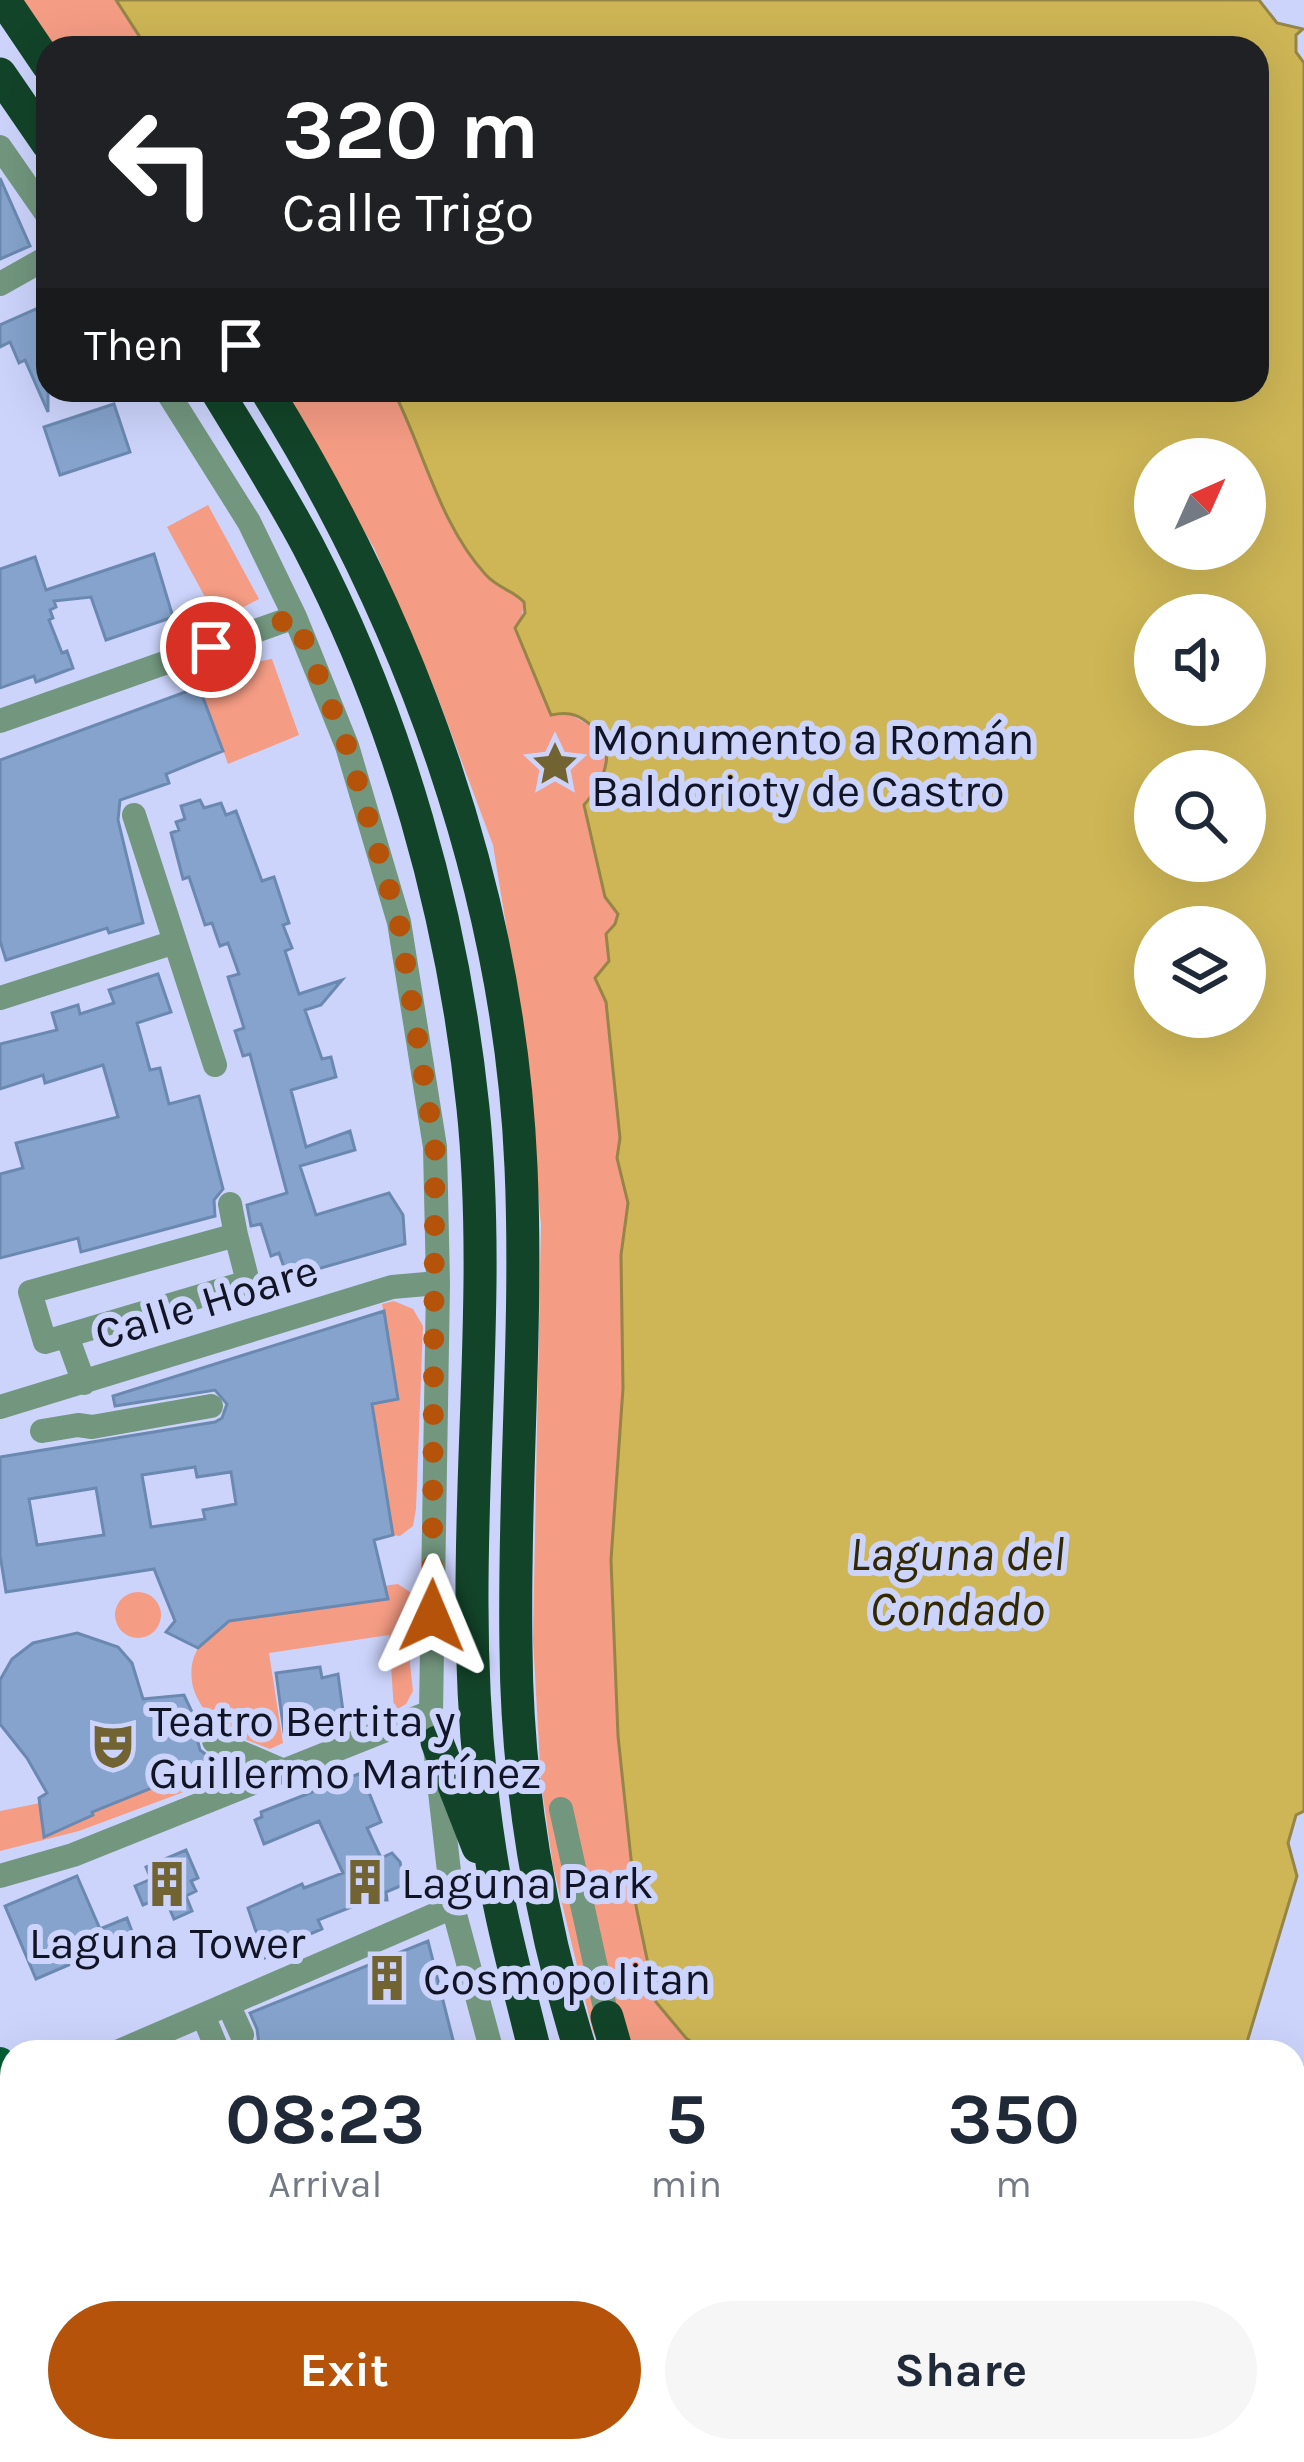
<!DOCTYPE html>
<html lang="en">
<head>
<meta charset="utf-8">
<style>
	:root { --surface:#fff; --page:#f6f6f7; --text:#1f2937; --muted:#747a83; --accent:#b45309 }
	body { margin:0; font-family:Karla,sans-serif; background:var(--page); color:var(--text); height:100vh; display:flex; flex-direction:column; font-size:45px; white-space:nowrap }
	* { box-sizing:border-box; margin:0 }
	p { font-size:39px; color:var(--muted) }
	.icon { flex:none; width:66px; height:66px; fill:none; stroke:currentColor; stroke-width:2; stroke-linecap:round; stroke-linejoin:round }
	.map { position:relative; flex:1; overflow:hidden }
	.side { position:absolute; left:0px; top:2040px; width:1305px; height:423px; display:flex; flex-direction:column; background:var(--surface); border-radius:36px 36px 0 0; box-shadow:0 12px 48px #0002 }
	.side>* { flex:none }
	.top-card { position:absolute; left:36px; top:36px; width:1233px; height:366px; border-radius:36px; box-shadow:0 12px 48px #0002; background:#202124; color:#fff; overflow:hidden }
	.needle { width:78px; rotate:45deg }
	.tools { position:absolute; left:1134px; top:438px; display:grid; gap:24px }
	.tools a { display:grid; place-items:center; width:132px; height:132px; border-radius:50%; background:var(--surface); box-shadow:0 12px 48px #0002; font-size:60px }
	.pin { position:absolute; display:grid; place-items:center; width:102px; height:102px; color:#fff; margin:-51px; border:6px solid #fff; border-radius:50%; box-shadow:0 3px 12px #0007 }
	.me { position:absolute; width:132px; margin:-66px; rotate:1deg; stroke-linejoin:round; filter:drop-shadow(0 0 9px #0008) }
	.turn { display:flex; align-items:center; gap:42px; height:252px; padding:0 48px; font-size:54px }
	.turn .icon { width:156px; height:156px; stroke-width:2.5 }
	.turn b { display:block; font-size:84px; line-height:102px }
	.then { display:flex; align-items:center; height:114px; padding:0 48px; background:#0003; gap:24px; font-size:45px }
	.eta { display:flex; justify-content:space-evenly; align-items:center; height:204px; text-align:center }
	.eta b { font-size:72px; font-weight:700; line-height:84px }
	.button { display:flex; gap:24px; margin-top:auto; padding:24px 48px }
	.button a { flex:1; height:138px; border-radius:72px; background:var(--accent); color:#fff; font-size:48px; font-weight:700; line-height:138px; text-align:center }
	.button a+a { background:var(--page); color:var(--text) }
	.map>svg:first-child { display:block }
	.green { fill:#f59c84 }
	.water { fill:#ceb656; stroke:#958547; stroke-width:3; fill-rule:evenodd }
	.building { fill:#85a3cc; stroke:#6b89b0; stroke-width:3; fill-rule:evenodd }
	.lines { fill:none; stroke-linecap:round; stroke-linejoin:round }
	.minor { stroke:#72967e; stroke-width:24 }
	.major { stroke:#065e35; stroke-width:30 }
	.highway { stroke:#124429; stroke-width:33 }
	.route { stroke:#b45309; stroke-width:21; stroke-dasharray:0 37.8 }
	.labels { text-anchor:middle; stroke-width:12; stroke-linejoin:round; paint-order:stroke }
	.poi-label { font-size:45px; fill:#111425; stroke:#ccd4fc; text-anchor:start }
	.street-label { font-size:45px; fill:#111425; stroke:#ccd4fc }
	.water-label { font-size:48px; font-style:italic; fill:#322900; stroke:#ccd4fc }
</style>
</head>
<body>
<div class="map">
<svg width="1304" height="2462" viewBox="0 0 1304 2462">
	<rect width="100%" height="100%" fill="#ccd4fc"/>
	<!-- green -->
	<path class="green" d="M20,0H116L147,48H52Z
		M282,390H393C424,450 438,524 486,575C498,588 512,590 524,602L521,622L552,715L566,712L601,732L609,758L599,787L612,904L618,914L615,924L606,934L609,961L595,978L606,1002L620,1138L617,1158L628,1203L621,1255L623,1388L611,1560L618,1736L636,1906L656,2001L686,2038L705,2052H606L593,2032L553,1866L541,1782L533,1639L541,1225L524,1035L493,845L435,690L374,548Z
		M208,505L259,599L218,621L167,527Z
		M249,657L261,661L272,659L299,735L228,764L197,678Z
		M394,1301L413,1309L423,1326L416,1509L413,1526L400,1536L393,1535L372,1404L398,1399L382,1304Z
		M398,1584L413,1594L410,1664L413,1691L406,1704L394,1711L389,1635L269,1653L283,1743L270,1749L216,1728C209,1716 196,1700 193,1687C173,1599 344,1592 398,1584Z
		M115 1615a23 23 0 1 1 46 0a23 23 0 1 1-46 0Z
		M234,1764L248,1768L79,1831L0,1851V1811L40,1803L45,1836L92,1812L187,1774L192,1782Z
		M822,2451H1028L1011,2462H820L816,2456Z"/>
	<!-- water -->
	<path class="water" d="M116,0H1259L1277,23L1303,29L1296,35V52L1304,63V1811L1296,1815L1288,1843L1297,1876L1244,2052H705L686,2038L656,2002L636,1906L618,1736L611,1560L623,1388L621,1255L628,1203L617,1158L620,1138L606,1002L595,978L609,961L606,934L615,924L618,914L605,897L584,805C606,779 620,745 587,722C575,713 566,712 551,715L515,628L525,613L524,602C512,590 498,588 486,575C439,524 424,450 393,390H1257V48H147ZM1245,459V549H1155V459ZM1245,615V705H1155V615ZM1245,771V861H1155V771ZM1245,927V1017H1155V927Z"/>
	<!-- building -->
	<path class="building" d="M0,178L30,246L0,259Z
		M36,309L48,337V412L25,360L19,363L10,342L0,347V325Z
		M114,404L130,452L60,475L44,427Z
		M154,554L173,617L106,640L91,597L54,601L56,607L50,610L53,618L49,620L62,653L67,651L73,668L36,682L34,676L0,688V569L35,557L46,590Z
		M199,687L223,751L166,774L169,783L120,800L118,820L143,923L109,933L107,928L6,960L0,941V760Z
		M200,800L204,808L221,803L226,815L236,811L262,881L274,877L289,923L283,925L292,948L285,951L299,994L342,980L321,1005L305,1010L322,1059L331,1057L336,1077L291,1090L306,1147L350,1131L355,1150L300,1166L316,1215L389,1193L403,1215L405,1244L300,1274L297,1266L285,1270L279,1253L271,1256L261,1224L251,1226L247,1205L287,1193L250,1054L243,1056L235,1031L244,1028L228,977L239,974L228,943L220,946L212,923L205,925L189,877L183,879L171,833L179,830L176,822L185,819L181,806Z
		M158,974L171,1012L137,1023L150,1070L160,1068L169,1104L199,1096L223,1189L214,1200L215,1216L81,1252L78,1238L0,1258V1174L23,1168L16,1143L118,1117L103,1065L45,1083L43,1075L0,1089V1044L57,1030L52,1013L78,1005L80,1014L114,1003L109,990Z
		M384,1311L398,1399L372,1404L393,1535L374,1540L388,1599L229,1621L198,1648L166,1632L175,1621L154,1569L6,1592L0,1555V1457L215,1422L222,1418L227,1404L215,1390L115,1406L113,1396ZM195,1467L197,1477L231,1472L236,1504L203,1510L205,1519L151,1527L142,1475ZM96,1488L104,1535L37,1545L29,1499Z
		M77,1633L118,1647L132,1663L143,1699L184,1695L201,1731L198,1742L200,1750L216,1762L92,1812L93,1815L44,1837L39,1798L47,1793L27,1758L0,1724V1680L12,1659L33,1643Z
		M320,1667L322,1678L338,1674L343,1711L327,1713L329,1726L284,1732L276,1673Z
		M361,1773L381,1822L367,1828L381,1858L392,1853L400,1862L405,1884L386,1892L387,1900H369L318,1920L322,1929L289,1943L292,1950L265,1958L248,1908L302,1884L304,1888L343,1873L319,1821L264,1844L255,1820L262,1817L261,1812Z
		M186,1850L198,1878L191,1881L196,1891L186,1896L192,1911L174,1919L164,1896L143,1905L135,1886L151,1879L146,1867Z
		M77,1876L100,1929L127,1918L134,1937L36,1979L5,1906Z
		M428,1941L456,2052H260L257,2029L250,2013Z"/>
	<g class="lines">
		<!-- minor -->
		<path class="minor" d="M0,147L48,216
			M0,284L48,257
			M166,390L249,522L295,617L347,746L399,922L435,1147L438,1283L431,1712L453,1907L492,2052
			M0,721L295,617
			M134,815L215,1065
			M0,998L175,942
			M230,1204L236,1235
			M236,1235L248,1282L45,1342L30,1292Z
			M67,1336L84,1383
			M0,1407L392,1287L438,1283
			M42,1431L78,1425L92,1427L211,1406
			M214,1741L284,1771
			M561,1809L607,2017
			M0,1876L73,1855L431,1712
			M228,2004L242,2035
			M203,2015L215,2044
			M117,2052L453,1907
			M1293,2219L1304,2214
			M0,2311L12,2307
			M341,2451L349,2462
			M649,2451L655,2462
			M1164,2451L1168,2462
			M238,2452L242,2451
			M444,2462L460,2451"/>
		<!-- major -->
		<path class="major" d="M0,2062L12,2108
			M119,2451L122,2462"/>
		<!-- highway -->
		<path class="highway" d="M4,0L48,65
			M0,74L48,144
			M216,390C247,441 280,493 308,546C398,718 453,915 473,1108C490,1273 471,1439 472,1605C472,1704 480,1805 499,1902C509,1952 523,2002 535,2052
			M266,390C411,623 509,891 521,1167C528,1328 513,1489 516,1649C517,1783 540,1924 581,2052
			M437,1742L478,1847
			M607,2017L617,2052
			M708,2451L715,2462
			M794,2451L805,2462"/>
	</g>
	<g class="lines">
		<!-- route -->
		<path class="route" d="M211,647L295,617L347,746L399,922L435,1147L432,1616"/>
	</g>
	<!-- icons -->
	<defs>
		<symbol id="sight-bare" viewBox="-9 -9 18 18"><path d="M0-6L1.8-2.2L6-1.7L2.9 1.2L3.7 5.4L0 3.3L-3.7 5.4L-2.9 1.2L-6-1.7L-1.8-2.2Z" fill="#716432" stroke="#ccd4fc" stroke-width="2.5" paint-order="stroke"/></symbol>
		<symbol id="theatre-bare" viewBox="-9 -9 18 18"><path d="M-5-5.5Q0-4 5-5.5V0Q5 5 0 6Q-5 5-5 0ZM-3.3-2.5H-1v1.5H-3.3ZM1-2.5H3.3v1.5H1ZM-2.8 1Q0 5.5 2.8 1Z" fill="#716432" stroke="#ccd4fc" stroke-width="2.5" paint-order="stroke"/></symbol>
		<symbol id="building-bare" viewBox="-9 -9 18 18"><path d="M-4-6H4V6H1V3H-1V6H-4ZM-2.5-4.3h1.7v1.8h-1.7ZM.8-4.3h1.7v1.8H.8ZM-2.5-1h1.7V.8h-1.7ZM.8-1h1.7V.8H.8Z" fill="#716432" stroke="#ccd4fc" stroke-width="2.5" paint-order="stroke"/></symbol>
	</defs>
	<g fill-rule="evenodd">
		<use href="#sight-bare" x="522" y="731" width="66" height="66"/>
		<use href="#theatre-bare" x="80" y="1713" width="66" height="66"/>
		<use href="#building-bare" x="332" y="1849" width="66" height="66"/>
		<use href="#building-bare" x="134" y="1851" width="66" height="66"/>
		<use href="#building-bare" x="354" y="1945" width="66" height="66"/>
	</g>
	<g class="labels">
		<!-- poi labels -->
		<g class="poi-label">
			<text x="591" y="754">Monumento a Román<tspan x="591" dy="52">Baldorioty de Castro</tspan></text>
			<text x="149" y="1736">Teatro Bertita y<tspan x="149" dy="52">Guillermo Martínez</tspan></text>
			<text x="401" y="1898">Laguna Park</text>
			<text x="167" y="1958" text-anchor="middle">Laguna Tower</text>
			<text x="423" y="1994">Cosmopolitan</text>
		</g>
		<!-- street labels -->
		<g class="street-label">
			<text transform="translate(206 1301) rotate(-17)" y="16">Calle Hoare</text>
		</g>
		<!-- water labels -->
		<g class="water-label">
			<text x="957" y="1570">Laguna del<tspan x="957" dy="55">Condado</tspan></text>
		</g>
	</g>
</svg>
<div class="tools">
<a><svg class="needle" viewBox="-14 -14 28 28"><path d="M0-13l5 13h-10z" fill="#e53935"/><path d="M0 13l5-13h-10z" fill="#747a83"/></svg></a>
<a><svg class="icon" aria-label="sound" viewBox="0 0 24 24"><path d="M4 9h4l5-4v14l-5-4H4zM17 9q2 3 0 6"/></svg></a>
<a><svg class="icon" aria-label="search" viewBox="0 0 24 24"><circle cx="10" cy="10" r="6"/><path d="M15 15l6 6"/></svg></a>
<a><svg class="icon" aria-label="layers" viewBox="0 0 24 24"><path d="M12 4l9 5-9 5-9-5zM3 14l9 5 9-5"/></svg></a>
</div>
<div class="pin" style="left:211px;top:647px;background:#d93025"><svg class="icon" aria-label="arrive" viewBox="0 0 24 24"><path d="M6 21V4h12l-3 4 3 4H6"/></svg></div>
<svg class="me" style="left:432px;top:1616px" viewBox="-20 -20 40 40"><path d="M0-17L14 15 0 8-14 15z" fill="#b45309" stroke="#fff" stroke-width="4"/></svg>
<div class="top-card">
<div class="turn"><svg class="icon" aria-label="left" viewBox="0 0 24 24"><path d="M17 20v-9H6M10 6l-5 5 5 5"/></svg><div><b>320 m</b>Calle Trigo</div></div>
<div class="then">Then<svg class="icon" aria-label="arrive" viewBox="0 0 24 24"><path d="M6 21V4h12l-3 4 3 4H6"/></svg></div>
</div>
<section class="side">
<div class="eta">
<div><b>08:23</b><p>Arrival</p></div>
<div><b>5</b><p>min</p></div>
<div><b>350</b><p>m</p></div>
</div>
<div class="button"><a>Exit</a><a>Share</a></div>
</section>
</div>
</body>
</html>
